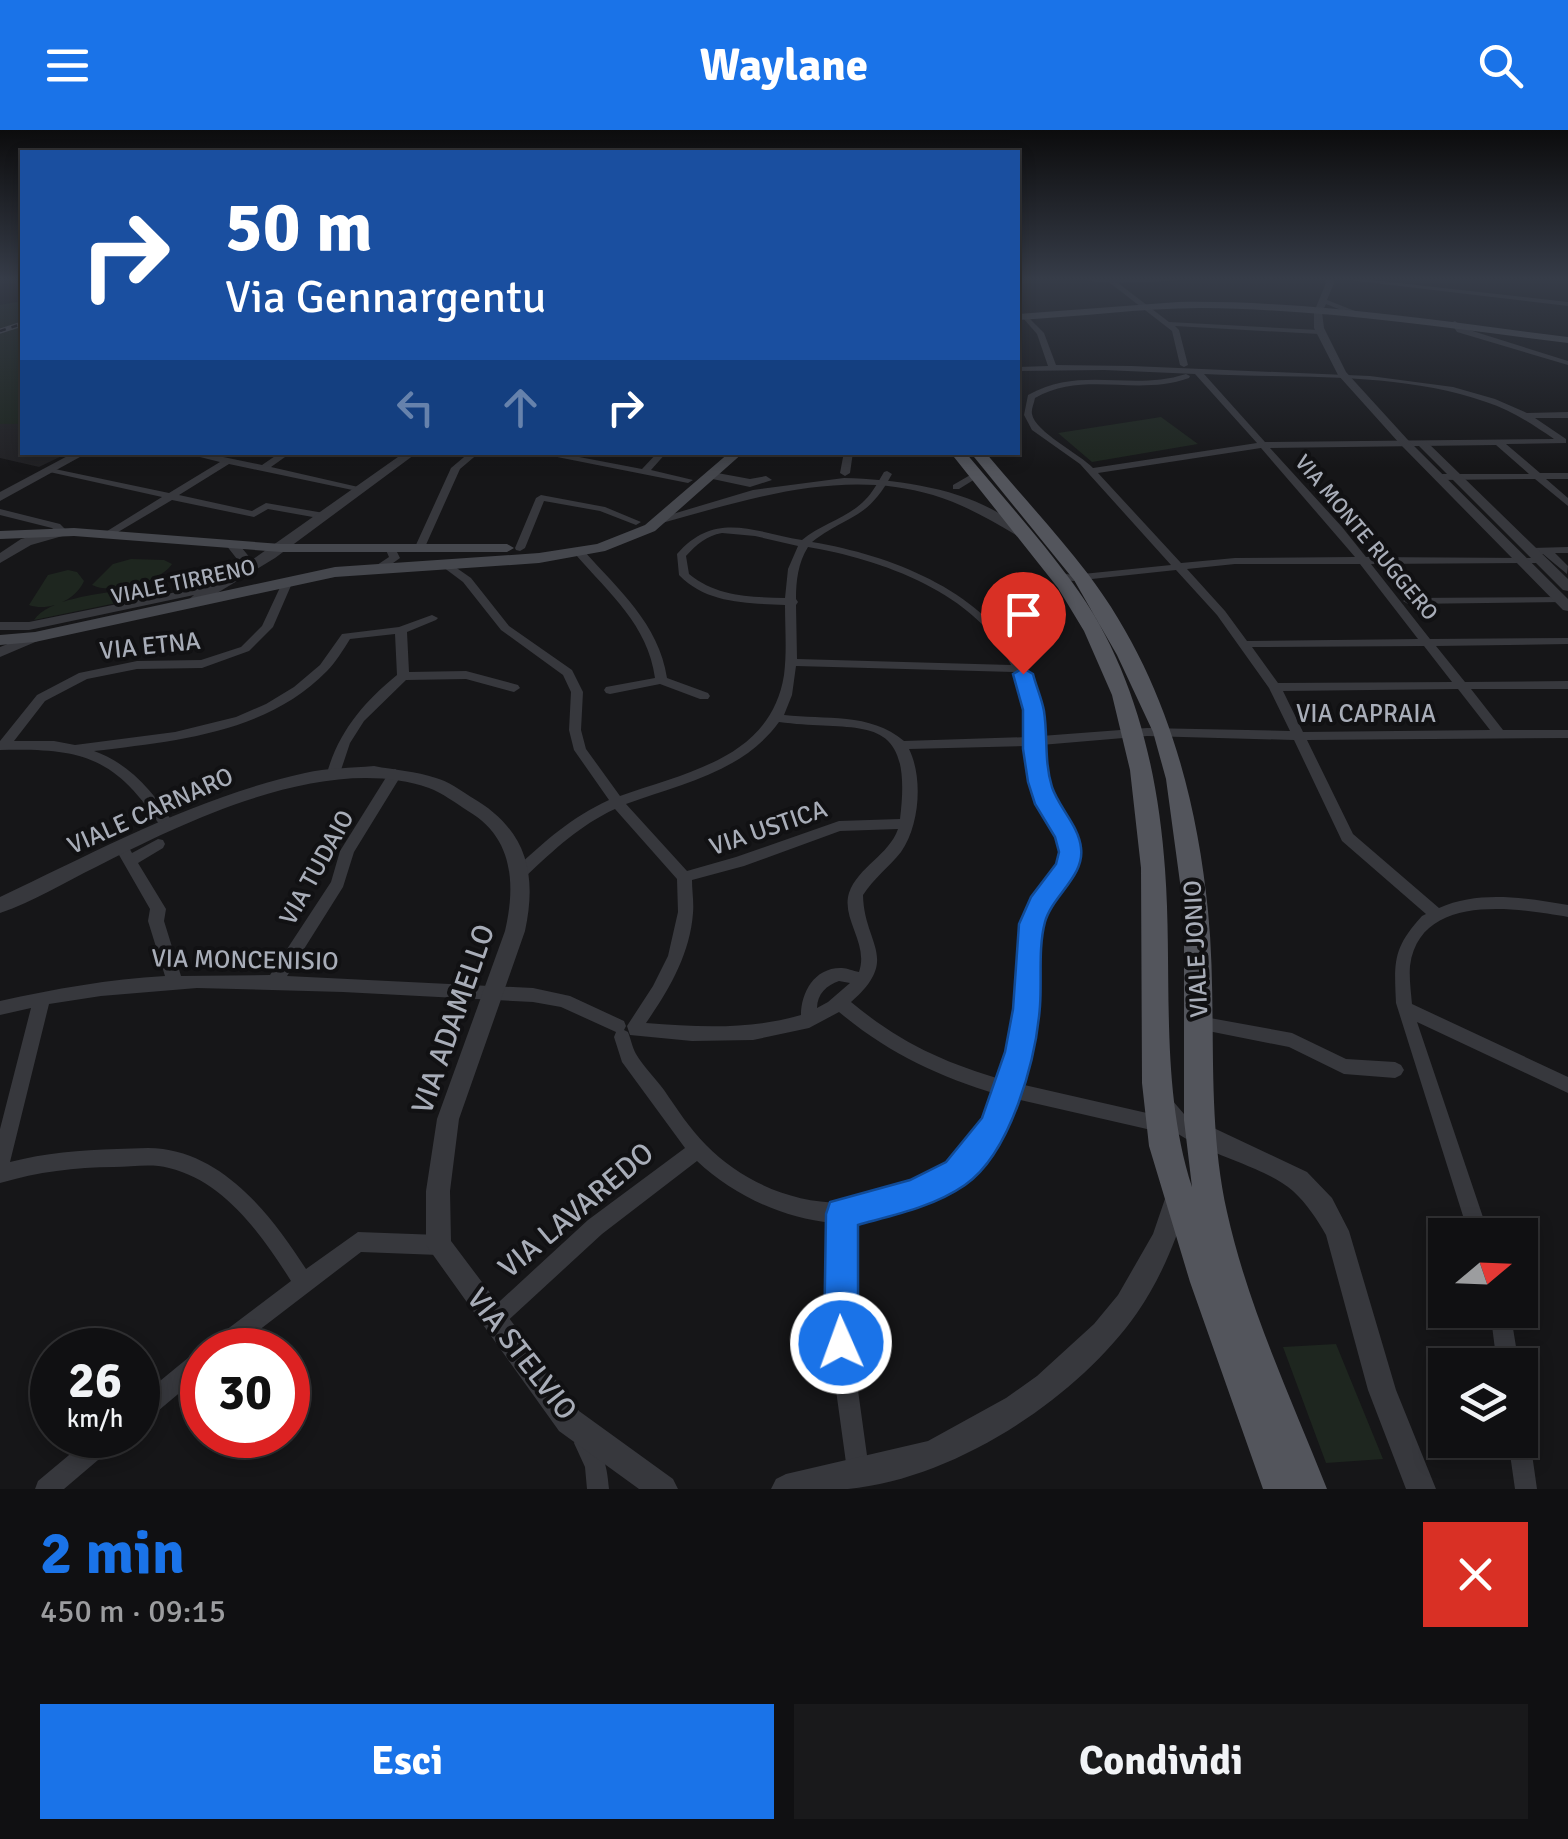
<!DOCTYPE html>
<html lang="it">
<head>
<meta charset="utf-8">
<style>
	:root { --surface:#101012; --page:#19191b; --text:#f1f3f6; --muted:#9c9d9f; --line:#303032; --accent:#1a73e8 }
	body { margin:0; font-family:Signika,sans-serif; background:var(--page); color:var(--text); height:100vh; display:flex; flex-direction:column; font-size:38px; white-space:nowrap }
	* { box-sizing:border-box; margin:0 }
	p { font-size:32px; color:var(--muted) }
	.icon { flex:none; width:55px; height:55px; fill:none; stroke:currentColor; stroke-width:2; stroke-linecap:round; stroke-linejoin:round }
	.map { position:relative; height:1359px; overflow:hidden }
	.side { display:flex; flex-direction:column; background:var(--surface); flex:1 }
	.side>* { flex:none }
	.top-card { position:absolute; left:20px; top:20px; width:1000px; height:305px; border-radius:0px; box-shadow:0 5px 15px #0003,0 0 0 2px var(--line); background:#1a4fa0; color:#fff; overflow:hidden }
	.needle { width:65px; rotate:71deg }
	.controls { position:absolute; left:1428px; top:1088px; display:grid; gap:20px }
	.controls a { display:grid; place-items:center; width:110px; height:110px; border-radius:0px; background:var(--surface); box-shadow:0 5px 15px #0003,0 0 0 2px var(--line); font-size:50px }
	.speed { position:absolute; left:30px; top:1198px; display:flex; gap:20px; font-size:50px; font-weight:700; text-align:center }
	.speed>* { display:grid; place-content:center; width:130px; height:130px; border-radius:50%; background:var(--surface); box-shadow:0 5px 15px #0003,0 0 0 2px var(--line); line-height:1 }
	.speed small { font-size:25px; font-weight:400 }
	.speed .limit { border:15px solid #d22; background:#fff; color:#111 }
	.pin { position:absolute; display:grid; place-items:center; width:85px; height:85px; color:#fff; margin:-102px -42px; border-radius:50% 50% 50% 0; rotate:-45deg; box-shadow:0 0 10px #0007 }
	.pin .icon { rotate:45deg }
	.me { position:absolute; width:110px; margin:-55px; rotate:358deg; stroke-linejoin:round; filter:drop-shadow(0 0 8px #0008) }
	.turn { display:flex; align-items:center; gap:35px; height:210px; padding:0 40px; font-size:45px }
	.turn .icon { width:130px; height:130px; stroke-width:2.5 }
	.turn b { display:block; font-size:70px; line-height:85px }
	.lanes { display:flex; align-items:center; height:95px; padding:0 40px; background:#0003; justify-content:center; gap:50px; direction:ltr }
	.lanes .off { opacity:.35 }
	.round { display:grid; place-items:center; flex:none; width:105px; height:105px; border-radius:0px; background:var(--page) }
	.headline { display:flex; align-items:center; justify-content:space-between; height:170px; padding:0 40px }
	h1 { font-size:60px; font-weight:800; line-height:75px; color:var(--accent) }
	.button { display:flex; gap:20px; margin-top:auto; padding:20px 40px }
	.button a { flex:1; height:115px; border-radius:0px; background:var(--accent); color:#fff; font-size:40px; font-weight:800; line-height:115px; text-align:center }
	.button a+a { background:var(--page); color:var(--text) }
	header { display:flex; justify-content:space-between; align-items:center; height:130px; padding:0 40px; background:var(--accent); color:#fff; font-size:45px; font-weight:800 }
	.map>svg:first-child { display:block }
	.built { fill:#222225 }
	.green { fill:#1e261f }
	.lines { fill:none; stroke-linecap:round; stroke-linejoin:round }
	.minor { fill:#37383d; fill-rule:evenodd }
	.tertiary { fill:#37383d; fill-rule:evenodd }
	.secondary { fill:#45474d; fill-rule:evenodd }
	.primary { fill:#53555c; fill-rule:evenodd }
	.rail-casing { stroke:#4a4c52; stroke-width:5 }
	.rail { stroke:#111113; stroke-width:2.5; stroke-dasharray:6; stroke-linecap:butt }
	.route { fill:#1a73e8; stroke:#114b97; stroke-width:2.5 }
	.labels { text-anchor:middle; stroke-width:8; stroke-linejoin:round; paint-order:stroke }
	.far-street-label { font-size:22px; fill:#a8adb8; stroke:#111113 }
	.street-label { font-size:25px; fill:#a8adb8; stroke:#111113 }
	.near-street-label { font-size:30px; fill:#a8adb8; stroke:#111113 }
</style>
</head>
<body>
<header><svg class="icon" aria-label="menu" viewBox="0 0 24 24"><path d="M4 6h16M4 12h16M4 18h16"/></svg>Waylane<svg class="icon" aria-label="search" viewBox="0 0 24 24"><circle cx="10" cy="10" r="6"/><path d="M15 15l6 6"/></svg></header>
<div class="map">
<svg width="1568" height="1359" viewBox="0 0 1568 1359">
	<rect width="100%" height="100%" fill="#161618"/>
	<!-- built -->
	<path class="built" d="M8,291L22,294V322L68,323L39,337L0,328V294Z"/>
	<!-- green -->
	<path class="green" d="M22,171V294H0V175Z
		M1161,287L1198,314L1092,332L1058,303Z
		M131,429L164,430L172,434C161,452 111,465 92,455L113,434Z
		M68,440L77,442L84,451C76,470 49,482 29,475L48,445Z
		M123,460L135,464L131,470L34,490C48,469 98,464 123,460Z
		M1336,1214L1383,1329L1326,1333L1283,1217Z"/>
	<g class="lines">
		<!-- minor -->
		<path class="minor" d="M1064,148H1238L1118,153L1169,192L1319,200L1323,202L1319,204L1175,196L1179,200L1188,235L1184,237L1180,235L1172,201L1110,153Z
			M1332,148H1354L1568,172V176Z
			M1023,186H1027L1044,203L1056,235L1132,236L1370,246L1453,257L1495,269L1527,283L1568,282V288H1535L1566,309V313L1506,314L1540,343H1568V349H1546L1568,368V376L1535,349L1439,350L1434,347L1439,344H1529L1496,315L1270,318L1342,397L1366,427L1545,428V432L1541,433L1371,434L1430,509L1568,508V514L1436,516L1465,552L1568,551V559H1471L1503,600H1568V608L1307,610L1353,704L1439,778C1479,760 1526,768 1568,775V787C1517,778 1420,762 1410,836C1409,848 1411,862 1412,874L1568,947V963L1417,892L1489,1105H1469L1396,873C1394,831 1393,818 1422,786L1426,784L1342,711L1294,610L1147,606L1041,615L1046,648L1074,707L1077,724L1070,745L1040,793L1030,901L1020,954L1160,986L1166,988L1169,994L1166,1000L1160,1002L1016,969C986,1043 929,1080 852,1093L853,1224L869,1340L866,1348L858,1351L850,1348L847,1340L831,1224L832,1093C782,1088 733,1065 697,1031L602,1104L501,1197L494,1200L487,1197L484,1190L487,1183L588,1090L685,1018L622,932L614,907L616,902L561,877L533,872L343,862L197,858L101,866L49,874L10,1032C45,1023 80,1020 117,1019C132,1019 148,1017 163,1019C228,1028 273,1088 306,1139L358,1102L439,1105L446,1108L449,1115L446,1122L439,1125L361,1122L233,1220H205L209,1213L291,1151C262,1105 224,1051 169,1038C151,1033 132,1037 114,1037C75,1037 38,1042 0,1053V999L31,878L0,885V871C55,859 109,849 165,846L148,791L150,779L115,718L117,714H127L132,723L158,709L163,710L165,714L163,718L138,733L166,779L164,791L181,846L270,845L331,752L340,721L390,641L395,639L402,644L354,722L343,757L287,846L533,858L570,866L624,891L626,896L624,900L628,902C631,909 632,917 636,924C643,936 655,948 664,960C677,979 690,999 706,1015C763,1073 854,1092 925,1050C958,1029 986,1002 999,965C936,945 891,925 839,882L809,898L753,910L692,911L630,905L627,896L653,856L668,826L678,782L677,749L615,679C580,695 554,720 526,746H516L514,742L516,738C545,711 572,687 609,670L574,620L569,600L571,562L563,545L501,500L463,452L439,434L444,431L448,432L471,448L509,496L572,540L583,562L581,600L586,619L620,666C687,642 771,628 784,545C787,522 785,498 785,475C747,473 707,474 679,445L677,424C715,380 754,402 802,410C821,394 848,388 865,370C873,362 878,352 884,342L887,341L892,344C867,391 848,384 812,412C919,430 1036,485 1041,606L1147,598L1290,601L1269,558L1217,485L1176,440L1073,451L1059,449L1051,439L1056,436L1066,444L1073,445L1171,435L1080,334L1032,300L1024,285L1028,265C1082,235 1130,262 1186,244L1190,246L1189,248C1136,267 1085,240 1035,268C1034,274 1031,279 1032,284C1035,302 1080,324 1093,338L1257,313L1195,244L1104,240L1018,241V237L1048,236L1037,204L1023,188ZM1204,244C1297,249 1397,241 1486,272C1511,280 1532,294 1554,309L1265,312ZM1261,318L1355,427L1235,428L1181,433L1098,343ZM722,403L755,406L798,416L788,439L785,468C751,467 717,467 689,444L686,426C697,414 706,406 722,403ZM808,417C880,429 978,463 1011,535L797,529L796,475L798,472L796,469C796,451 798,433 808,417ZM1235,434H1360L1418,509L1247,511L1225,481L1187,439ZM1424,516L1452,552L1278,553L1252,517ZM796,536L1014,542L1025,570L1028,607L904,611C870,582 825,590 784,585L792,565ZM1458,559L1490,600L1303,602L1283,561ZM779,592C860,603 914,577 900,689L839,691L736,727L687,741L626,674C681,654 743,642 779,592ZM1029,616C1029,629 1030,643 1035,656C1045,682 1071,708 1059,738C1051,758 1034,773 1025,793L1013,901L1004,950C944,933 899,912 851,872C901,828 864,815 863,765C874,748 889,737 901,722C920,695 923,647 909,619ZM898,699C889,725 858,737 849,763C841,789 869,813 859,842C853,841 847,838 842,838C815,837 801,862 801,885C750,900 698,897 646,893C669,860 690,824 693,783C694,772 692,761 692,750L744,736L840,701ZM839,851L850,853L828,872L817,878C817,864 827,855 839,851Z
			M1455,191L1463,198L1568,231V235L1457,202L1451,193Z
			M180,322H199L262,335L281,322H292L271,337L367,359L362,362L229,334L179,365L252,381L266,373L324,383L329,386L324,389L268,379L254,387L172,370L108,408L103,405L104,403L162,367L45,341L50,338L169,363L220,332Z
			M470,322H480L460,339L425,417L420,420L416,419L415,417L451,338Z
			M532,322H553L642,339L658,322H667L651,340L693,350L688,353Z
			M844,322H853L850,343L845,346L840,343Z
			M972,344L980,346L959,359H953V355Z
			M541,365L605,377L641,392L636,395L600,381L544,371L525,418L520,421L516,420L515,418L536,368Z
			M0,379L60,394L68,402L59,404L52,398L0,385Z
			M390,415L394,416L400,428L382,441H374V437L389,427L385,418Z
			M1568,417V423H1555L1568,436L1567,444L1543,424H1532L1527,421L1532,418Z
			M580,420L584,421C618,459 659,494 667,548L708,563L710,566L708,569H700L660,554L610,564L606,563L604,560L606,557L655,548C648,495 609,463 576,425V421Z
			M288,448L293,451L273,497L249,521L202,538L137,539L87,549L45,571L14,611H54L75,615L175,602L236,587L266,574L294,557L320,535L342,504L399,497L432,485L438,488L436,490L407,502L409,542L466,541L518,555L520,558L514,562L466,549L406,550L364,591L350,613L339,646H329L327,643C339,601 364,572 397,545L395,504L350,509C343,520 336,532 327,541C267,603 175,611 94,621C131,634 155,664 175,696L168,701L163,700C116,627 84,618 0,620V611L37,565L79,543L137,531L201,530L241,517L262,496L283,451Z
			M1561,467L1566,470L1565,472L1408,474L1403,471L1408,468Z
			M1199,886L1292,903L1346,929L1395,932L1401,935L1404,940L1401,945L1395,948L1344,944L1289,917L1193,898L1191,893L1193,888Z
			M1490,1180H1510L1519,1235H1497Z
			M202,1220V1244L146,1291L138,1294V1269L194,1223Z
			M1520,1299L1527,1302L1530,1310L1537,1359H1515L1508,1310H1520Z
			M585,1302L593,1305C604,1327 607,1335 609,1359H587L585,1337L574,1313L577,1305Z
			M93,1305H121L118,1313L64,1359H35L38,1351Z"/>
		<!-- tertiary -->
		<path class="tertiary" d="M1324,148H1332L1334,153L1327,170L1355,181L1351,184L1326,174L1322,182L1324,198L1346,242L1408,310L1568,469V481L1563,480L1400,314L1338,245L1314,198V182L1326,153Z
			M1418,311H1426L1568,449V461L1563,460L1418,315Z
			M75,322H89L0,371V362Z
			M405,322H418L275,428L199,474H189L187,471L194,465L29,500H0V492H29L211,455L228,444L237,429L226,415L227,412H237L251,429L249,432Z
			M712,342L750,349L766,346L772,350L750,357L708,348V344Z
			M844,348C907,350 977,360 1026,402L1016,405C989,389 963,374 933,365C842,338 749,369 662,393L656,389L753,360Z
			M62,398L68,402L66,405L31,415L0,433V423L21,409Z
			M35,503L42,507L40,510L0,527V517Z
			M374,636C394,640 416,641 436,648C448,651 460,660 471,667C525,698 538,741 525,801L459,989L450,1061L451,1111L579,1281L673,1349L678,1359H639L559,1301L426,1115V1061L437,989L505,801C516,754 513,707 468,681C456,673 442,663 429,658C328,622 185,691 96,737C65,752 33,772 0,783V767C99,720 197,667 305,643C327,638 351,638 374,636Z
			M1164,967L1172,970L1184,984L1307,1042L1332,1068L1349,1101L1396,1260L1436,1359H1406L1368,1260L1326,1105C1317,1089 1307,1074 1293,1061C1259,1030 1172,1020 1153,977L1156,970Z
			M1176,1059L1185,1063L1188,1071C1176,1111 1161,1148 1137,1183C1077,1269 954,1349 848,1359C823,1359 797,1359 771,1359L776,1349L786,1344L928,1311L1006,1268L1037,1246L1094,1194L1118,1165L1153,1104L1167,1063Z"/>
		<!-- secondary -->
		<path class="secondary" d="M1178,172C1309,170 1439,191 1568,207V213C1446,198 1324,179 1201,178C1140,178 1079,187 1018,190V184Z
			M730,322H744L655,401L605,421L539,433L335,447L35,512L0,515V505L35,502L335,437L539,423L597,414L645,395Z
			M74,398L281,414H507L514,418L507,422H281L74,406L0,409V401Z"/>
		<!-- primary -->
		<path class="primary" d="M950,322H965C1001,365 1039,407 1072,452C1133,534 1158,639 1165,739C1173,846 1159,954 1192,1057L1184,990V782L1166,649L1153,602L1117,525L1074,450L970,322H985C1019,363 1056,402 1088,444C1162,542 1196,660 1208,781C1218,881 1205,982 1227,1082C1248,1177 1291,1268 1327,1359H1263L1190,1152L1149,1016L1142,953L1141,738L1130,640L1112,565L1084,501L1058,458Z"/>
		<defs>
			<path id="rail" d="M0,201L22,194"/>
		</defs>
		<!-- rail casing -->
		<use href="#rail" class="rail-casing"/>
		<!-- rail -->
		<use href="#rail" class="rail"/>
	</g>
	<!-- sky -->
	<linearGradient id="sky" x2="0" y2="1"><stop stop-color="#0c0c0d"/><stop offset="0.44" stop-color="#363c48"/><stop offset="1" stop-color="#363c48" stop-opacity="0"/></linearGradient>
	<rect width="1568" height="338" fill="url(#sky)"/>
	<!-- route -->
	<path class="route" d="M1023,538L1033,544C1036,556 1042,569 1044,581C1048,607 1044,631 1052,657C1059,678 1079,696 1081,718C1085,746 1052,766 1045,792C1038,818 1042,849 1040,876C1036,930 1011,1023 965,1055C933,1077 894,1085 858,1095V1213L853,1226L841,1231L829,1226L824,1213L826,1084L830,1072L910,1050L946,1032L982,988L1005,922L1013,879L1019,794L1031,767L1056,734L1059,722L1055,707L1035,674L1028,652L1023,619V580L1013,544Z"/>
	<g class="labels">
		<!-- far-street labels -->
		<g class="far-street-label">
			<text transform="translate(1367 407) rotate(50)" y="8">VIA MONTE RUGGERO</text>
			<text transform="translate(183 451) rotate(-12)" y="8">VIALE TIRRENO</text>
		</g>
		<!-- street labels -->
		<g class="street-label">
			<text transform="translate(150 515) rotate(-6)" y="9">VIA ETNA</text>
			<text x="1366" y="592">VIA CAPRAIA</text>
			<text transform="translate(150 680) rotate(-24)" y="9">VIALE CARNARO</text>
			<text transform="translate(768 697) rotate(-19)" y="9">VIA USTICA</text>
			<text transform="translate(316 737) rotate(-61)" y="9">VIA TUDAIO</text>
			<text transform="translate(1195 819) rotate(-93)" y="9">VIALE JONIO</text>
			<text transform="translate(245 829) rotate(1)" y="9">VIA MONCENISIO</text>
		</g>
		<!-- near-street labels -->
		<g class="near-street-label">
			<text transform="translate(453 889) rotate(-71)" y="10">VIA ADAMELLO</text>
			<text transform="translate(576 1080) rotate(-40)" y="10">VIA LAVAREDO</text>
			<text transform="translate(522 1224) rotate(52)" y="10">VIA STELVIO</text>
		</g>
	</g>
</svg>
<div class="controls">
<a><svg class="needle" viewBox="-14 -14 28 28"><path d="M0-13l5 13h-10z" fill="#e53935"/><path d="M0 13l5-13h-10z" fill="#9c9d9f"/></svg></a>
<a><svg class="icon" aria-label="layers" viewBox="0 0 24 24"><path d="M12 4l9 5-9 5-9-5zM3 14l9 5 9-5"/></svg></a>
</div>
<div class="speed"><div>26<small>km/h</small></div><div class="limit">30</div></div>
<div class="pin" style="left:1023px;top:544px;background:#d93025"><svg class="icon" aria-label="arrive" viewBox="0 0 24 24"><path d="M6 21V4h12l-3 4 3 4H6"/></svg></div>
<svg class="me" style="left:841px;top:1213px" viewBox="-20 -20 40 40"><circle r="17" fill="#1a73e8" stroke="#fff" stroke-width="3"/><path d="M0-11L8 9 0 5-8 9z" fill="#fff"/></svg>
<div class="top-card">
<div class="turn"><svg class="icon" aria-label="right" viewBox="0 0 24 24"><path d="M7 20v-9h11M14 6l5 5-5 5"/></svg><div><b>50 m</b>Via Gennargentu</div></div>
<div class="lanes"><svg class="icon off" aria-label="left" viewBox="0 0 24 24"><path d="M17 20v-9H6M10 6l-5 5 5 5"/></svg><svg class="icon off" aria-label="ahead" viewBox="0 0 24 24"><path d="M12 20V5M6 11l6-6 6 6"/></svg><svg class="icon" aria-label="right" viewBox="0 0 24 24"><path d="M7 20v-9h11M14 6l5 5-5 5"/></svg></div>
</div>
</div>
<section class="side">
<div class="headline"><div><h1>2 min</h1><p>450 m · 09:15</p></div><a class="round" style="background:#d93025;color:#fff"><svg class="icon" aria-label="close" viewBox="0 0 24 24"><path d="M6 6l12 12M18 6L6 18"/></svg></a></div>
<div class="button"><a>Esci</a><a>Condividi</a></div>
</section>
</body>
</html>
